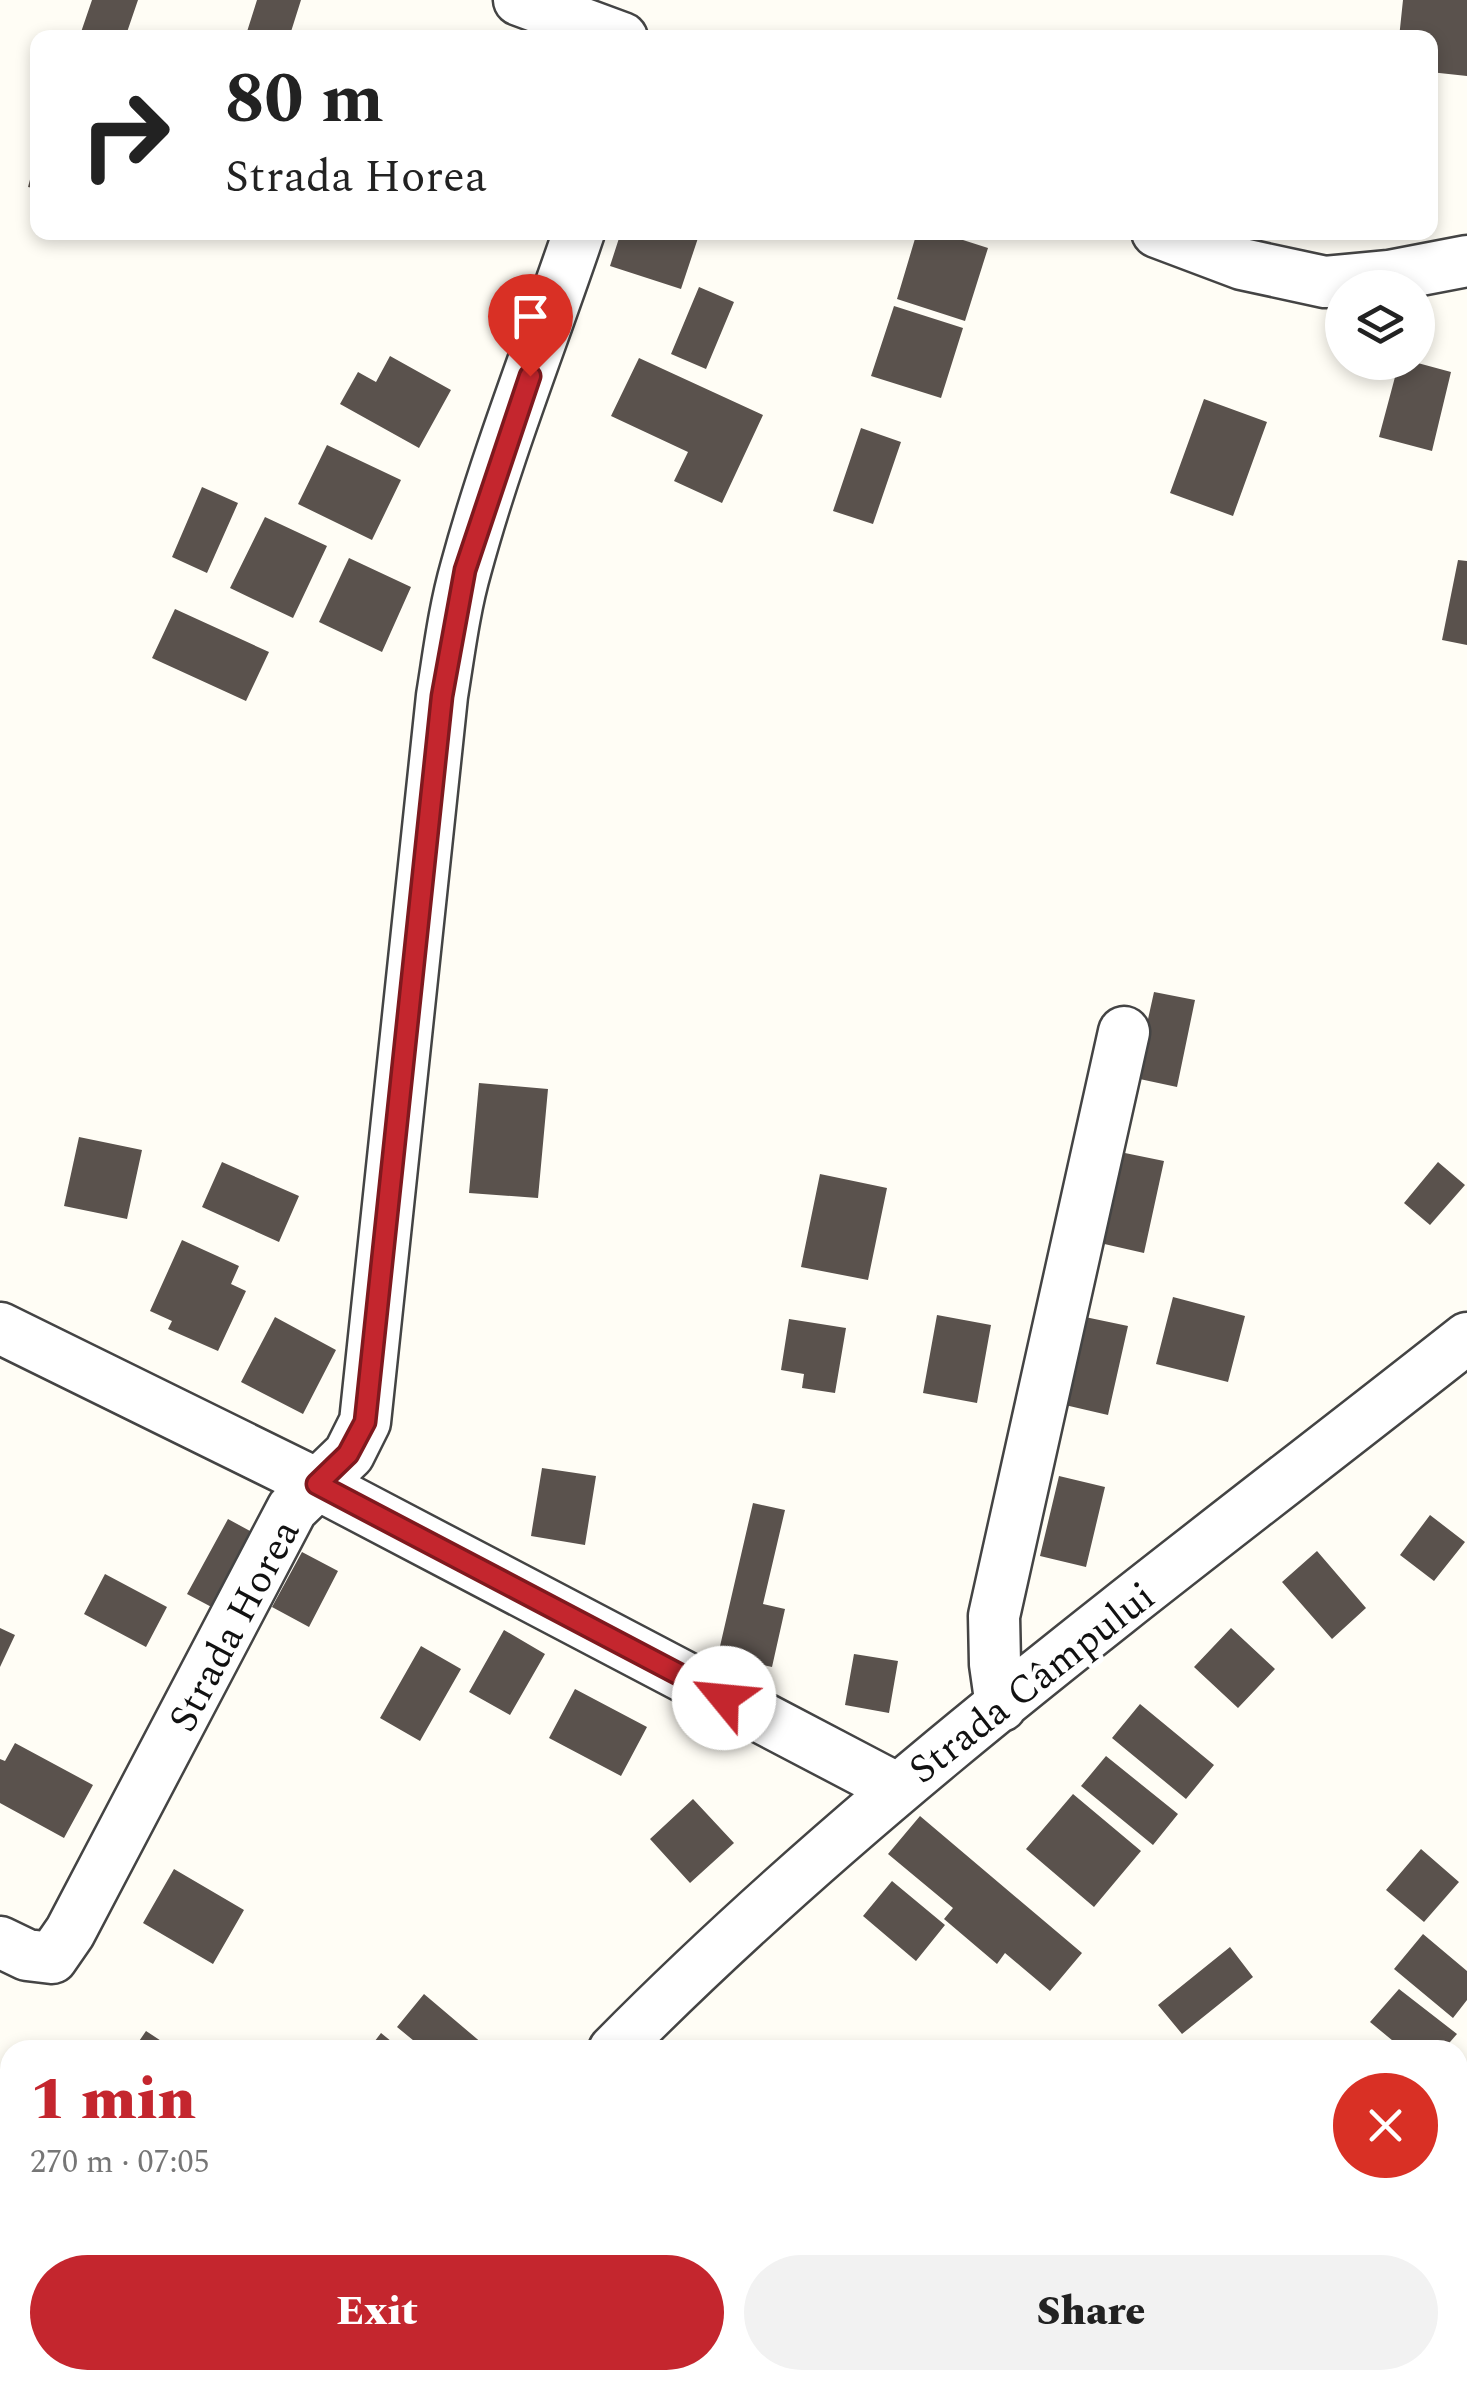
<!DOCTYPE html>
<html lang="en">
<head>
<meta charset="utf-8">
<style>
	:root { --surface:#fff; --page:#f2f2f2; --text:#222; --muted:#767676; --accent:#c4262e }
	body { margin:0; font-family:Spectral,serif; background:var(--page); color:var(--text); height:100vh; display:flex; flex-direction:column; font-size:38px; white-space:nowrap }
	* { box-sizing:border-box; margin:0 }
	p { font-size:32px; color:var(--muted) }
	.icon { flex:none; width:55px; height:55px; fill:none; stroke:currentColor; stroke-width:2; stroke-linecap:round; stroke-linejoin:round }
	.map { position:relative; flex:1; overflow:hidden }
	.details { position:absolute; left:0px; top:2040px; width:1468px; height:350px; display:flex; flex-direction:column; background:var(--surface); border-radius:30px 30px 0 0; box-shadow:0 5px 15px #0003 }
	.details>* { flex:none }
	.guide { position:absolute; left:30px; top:30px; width:1408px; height:210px; border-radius:20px; box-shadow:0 5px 15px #0003; background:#fff; color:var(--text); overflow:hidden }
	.fabs { position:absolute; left:1325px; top:270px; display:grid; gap:20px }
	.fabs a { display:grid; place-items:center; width:110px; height:110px; border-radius:50%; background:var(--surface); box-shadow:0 5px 15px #0003; font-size:50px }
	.pin { position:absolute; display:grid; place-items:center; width:85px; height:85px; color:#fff; margin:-102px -42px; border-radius:50% 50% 50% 0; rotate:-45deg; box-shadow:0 0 10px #0007 }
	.pin .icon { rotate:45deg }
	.me { position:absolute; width:110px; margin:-55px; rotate:298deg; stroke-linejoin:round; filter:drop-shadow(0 0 8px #0008) }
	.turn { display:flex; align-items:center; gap:35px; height:210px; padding:0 30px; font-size:45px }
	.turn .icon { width:130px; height:130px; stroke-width:2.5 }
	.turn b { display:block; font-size:70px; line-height:85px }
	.round { display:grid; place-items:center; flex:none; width:105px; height:105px; border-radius:52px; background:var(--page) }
	.summary { display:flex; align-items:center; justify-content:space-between; height:170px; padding:0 30px }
	h1 { font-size:60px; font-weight:800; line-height:75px; color:var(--accent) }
	.cta { display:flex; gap:20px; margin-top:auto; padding:20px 30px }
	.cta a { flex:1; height:115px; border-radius:60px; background:var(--accent); color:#fff; font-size:40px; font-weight:800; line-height:115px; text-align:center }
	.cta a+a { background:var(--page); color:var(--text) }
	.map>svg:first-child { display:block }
	.building { fill:#5a524d }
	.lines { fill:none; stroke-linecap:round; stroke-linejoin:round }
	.minor-casing { stroke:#444; stroke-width:55 }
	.minor { stroke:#fff; stroke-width:50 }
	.route-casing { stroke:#7f191e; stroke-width:25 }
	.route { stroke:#c4262e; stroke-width:18 }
	.labels { text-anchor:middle; stroke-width:10; stroke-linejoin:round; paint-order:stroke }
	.street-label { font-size:40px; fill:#111; stroke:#fff }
</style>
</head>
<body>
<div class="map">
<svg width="1467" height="2390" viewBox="0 0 1467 2390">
	<rect width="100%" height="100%" fill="#fffdf5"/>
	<!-- building -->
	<path class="building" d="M92,0H138L125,38H79Z
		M257,0H301L289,38H245Z
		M1403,0H1467V76L1430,72V38H1399Z
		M36,157L38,158V189L28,187Z
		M621,232H700L681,289L610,266Z
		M917,232H938L988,248L965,321L897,299Z
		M699,287L734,302L706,369L671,354Z
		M894,306L963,328L941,398L871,376Z
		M390,356L451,390L419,448L340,404L358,372L376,382Z
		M639,358L763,415L722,503L674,481L688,452L611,416Z
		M1399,362H1414L1451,372L1432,451L1379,437Z
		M1204,399L1267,422L1233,516L1170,493Z
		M861,428L901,442L873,524L833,511Z
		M327,445L401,480L372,540L298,504Z
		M202,487L238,503L207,573L172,557Z
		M265,517L327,546L293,618L230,588Z
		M349,558L411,587L382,652L319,622Z
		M1458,560L1467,561V645L1442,640Z
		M175,609L269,652L246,701L152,658Z
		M1154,992L1195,1000L1177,1087L1135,1078Z
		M479,1083L548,1089L538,1198L469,1193Z
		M79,1137L142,1150L127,1219L64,1206Z
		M1120,1152L1164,1161L1144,1253L1100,1243Z
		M222,1162L299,1196L279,1242L202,1207Z
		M1438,1162L1465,1185L1430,1225L1404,1203Z
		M820,1174L887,1188L868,1280L801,1267Z
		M182,1240L239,1266L231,1284L246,1291L218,1351L168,1329L172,1321L150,1311Z
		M1173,1297L1245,1316L1228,1382L1156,1364Z
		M937,1315L991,1325L977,1403L923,1393Z
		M275,1317L336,1350L303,1414L241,1382Z
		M1085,1317L1128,1326L1108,1415L1065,1405Z
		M789,1319L846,1328L835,1393L802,1388L804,1374L781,1370Z
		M542,1468L596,1476L585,1545L531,1536Z
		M1059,1476L1105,1487L1086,1567L1040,1556Z
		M753,1503L785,1510L763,1604L785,1609L772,1667L718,1655Z
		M1430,1515L1465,1542L1434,1581L1400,1555Z
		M228,1519L261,1537L219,1611L187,1594Z
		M1317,1551L1366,1608L1332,1639L1282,1582Z
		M302,1552L338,1571L309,1627L272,1607Z
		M105,1574L167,1607L146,1647L84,1614Z
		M0,1628L15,1635L0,1667Z
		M1231,1628L1275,1669L1238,1708L1194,1667Z
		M504,1630L545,1654L510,1715L469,1692Z
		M421,1646L461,1669L420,1741L380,1718Z
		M854,1654L898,1661L889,1713L845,1705Z
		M575,1689L647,1727L621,1776L549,1738Z
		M1140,1704L1214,1765L1186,1799L1112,1738Z
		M15,1743L93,1785L64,1838L0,1803V1759L5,1761Z
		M1106,1756L1178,1814L1153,1845L1081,1786Z
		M1073,1794L1141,1851L1094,1907L1026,1849Z
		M693,1799L734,1843L690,1883L650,1839Z
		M920,1816L1082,1953L1050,1991L1005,1953L997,1964L944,1919L953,1908L888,1854Z
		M1421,1849L1459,1882L1424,1922L1386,1890Z
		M174,1869L244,1910L213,1964L143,1923Z
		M892,1881L945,1925L916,1961L863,1916Z
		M1423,1934L1467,1971V2000L1453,2018L1394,1969Z
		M1230,1947L1253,1977L1182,2034L1158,2005Z
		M1399,1989L1457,2034L1443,2050H1404L1370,2022Z
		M424,1994L483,2044L478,2050H425L397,2027Z
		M146,2031L175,2050H133Z
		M381,2033L402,2050H368Z
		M381,2380H453L446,2390H394Z
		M530,2380H591L604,2390H522Z
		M966,2380H1036L1027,2390H978Z
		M1320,2380L1328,2383L1330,2380H1399L1390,2390H1311Z"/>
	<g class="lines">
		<defs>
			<path id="minor" d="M519,0L622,38
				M1157,232L1242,264L1325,282L1389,276L1467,261
				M0,1328L317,1484L896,1788
				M1001,1706L995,1664L994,1616L1124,1032
				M0,1942L27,1955L52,1958L70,1932L292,1509L349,1454L365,1422L442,696C449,653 454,610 466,568C497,454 541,344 579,232
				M614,2050C874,1787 1177,1567 1467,1338
				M1458,2184L1467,2177
				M280,2390L289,2380
				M1207,2390L1219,2380"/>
		</defs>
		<!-- minor casing -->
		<use href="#minor" class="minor-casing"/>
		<!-- minor -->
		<use href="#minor" class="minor"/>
	</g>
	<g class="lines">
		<defs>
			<path id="route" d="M530,376L465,570L442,696L365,1422L348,1454L317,1484L724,1698"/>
		</defs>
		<!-- route casing -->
		<use href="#route" class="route-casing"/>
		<!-- route -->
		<use href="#route" class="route"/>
	</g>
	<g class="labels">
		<!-- street labels -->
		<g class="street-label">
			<text transform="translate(233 1625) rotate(-62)" y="14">Strada Horea</text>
			<text transform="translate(1031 1682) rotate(-38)" y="14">Strada Câmpului</text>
		</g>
	</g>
</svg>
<div class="fabs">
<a><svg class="icon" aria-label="layers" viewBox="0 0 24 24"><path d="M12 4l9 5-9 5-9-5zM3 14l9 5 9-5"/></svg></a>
</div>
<div class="pin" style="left:530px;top:376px;background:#d93025"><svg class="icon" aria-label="arrive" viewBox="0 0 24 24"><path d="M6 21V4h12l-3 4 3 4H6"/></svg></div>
<svg class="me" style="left:724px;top:1698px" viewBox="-20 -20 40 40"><circle r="19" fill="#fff"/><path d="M0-13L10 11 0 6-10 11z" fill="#c4262e"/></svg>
<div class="guide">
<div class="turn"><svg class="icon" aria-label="right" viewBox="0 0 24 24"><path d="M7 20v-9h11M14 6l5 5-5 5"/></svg><div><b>80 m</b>Strada Horea</div></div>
</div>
<section class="details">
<div class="summary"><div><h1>1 min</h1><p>270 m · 07:05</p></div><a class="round" style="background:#d93025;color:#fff"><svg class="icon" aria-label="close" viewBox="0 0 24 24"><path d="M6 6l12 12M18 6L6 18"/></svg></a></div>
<div class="cta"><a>Exit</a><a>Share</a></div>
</section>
</div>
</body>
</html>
